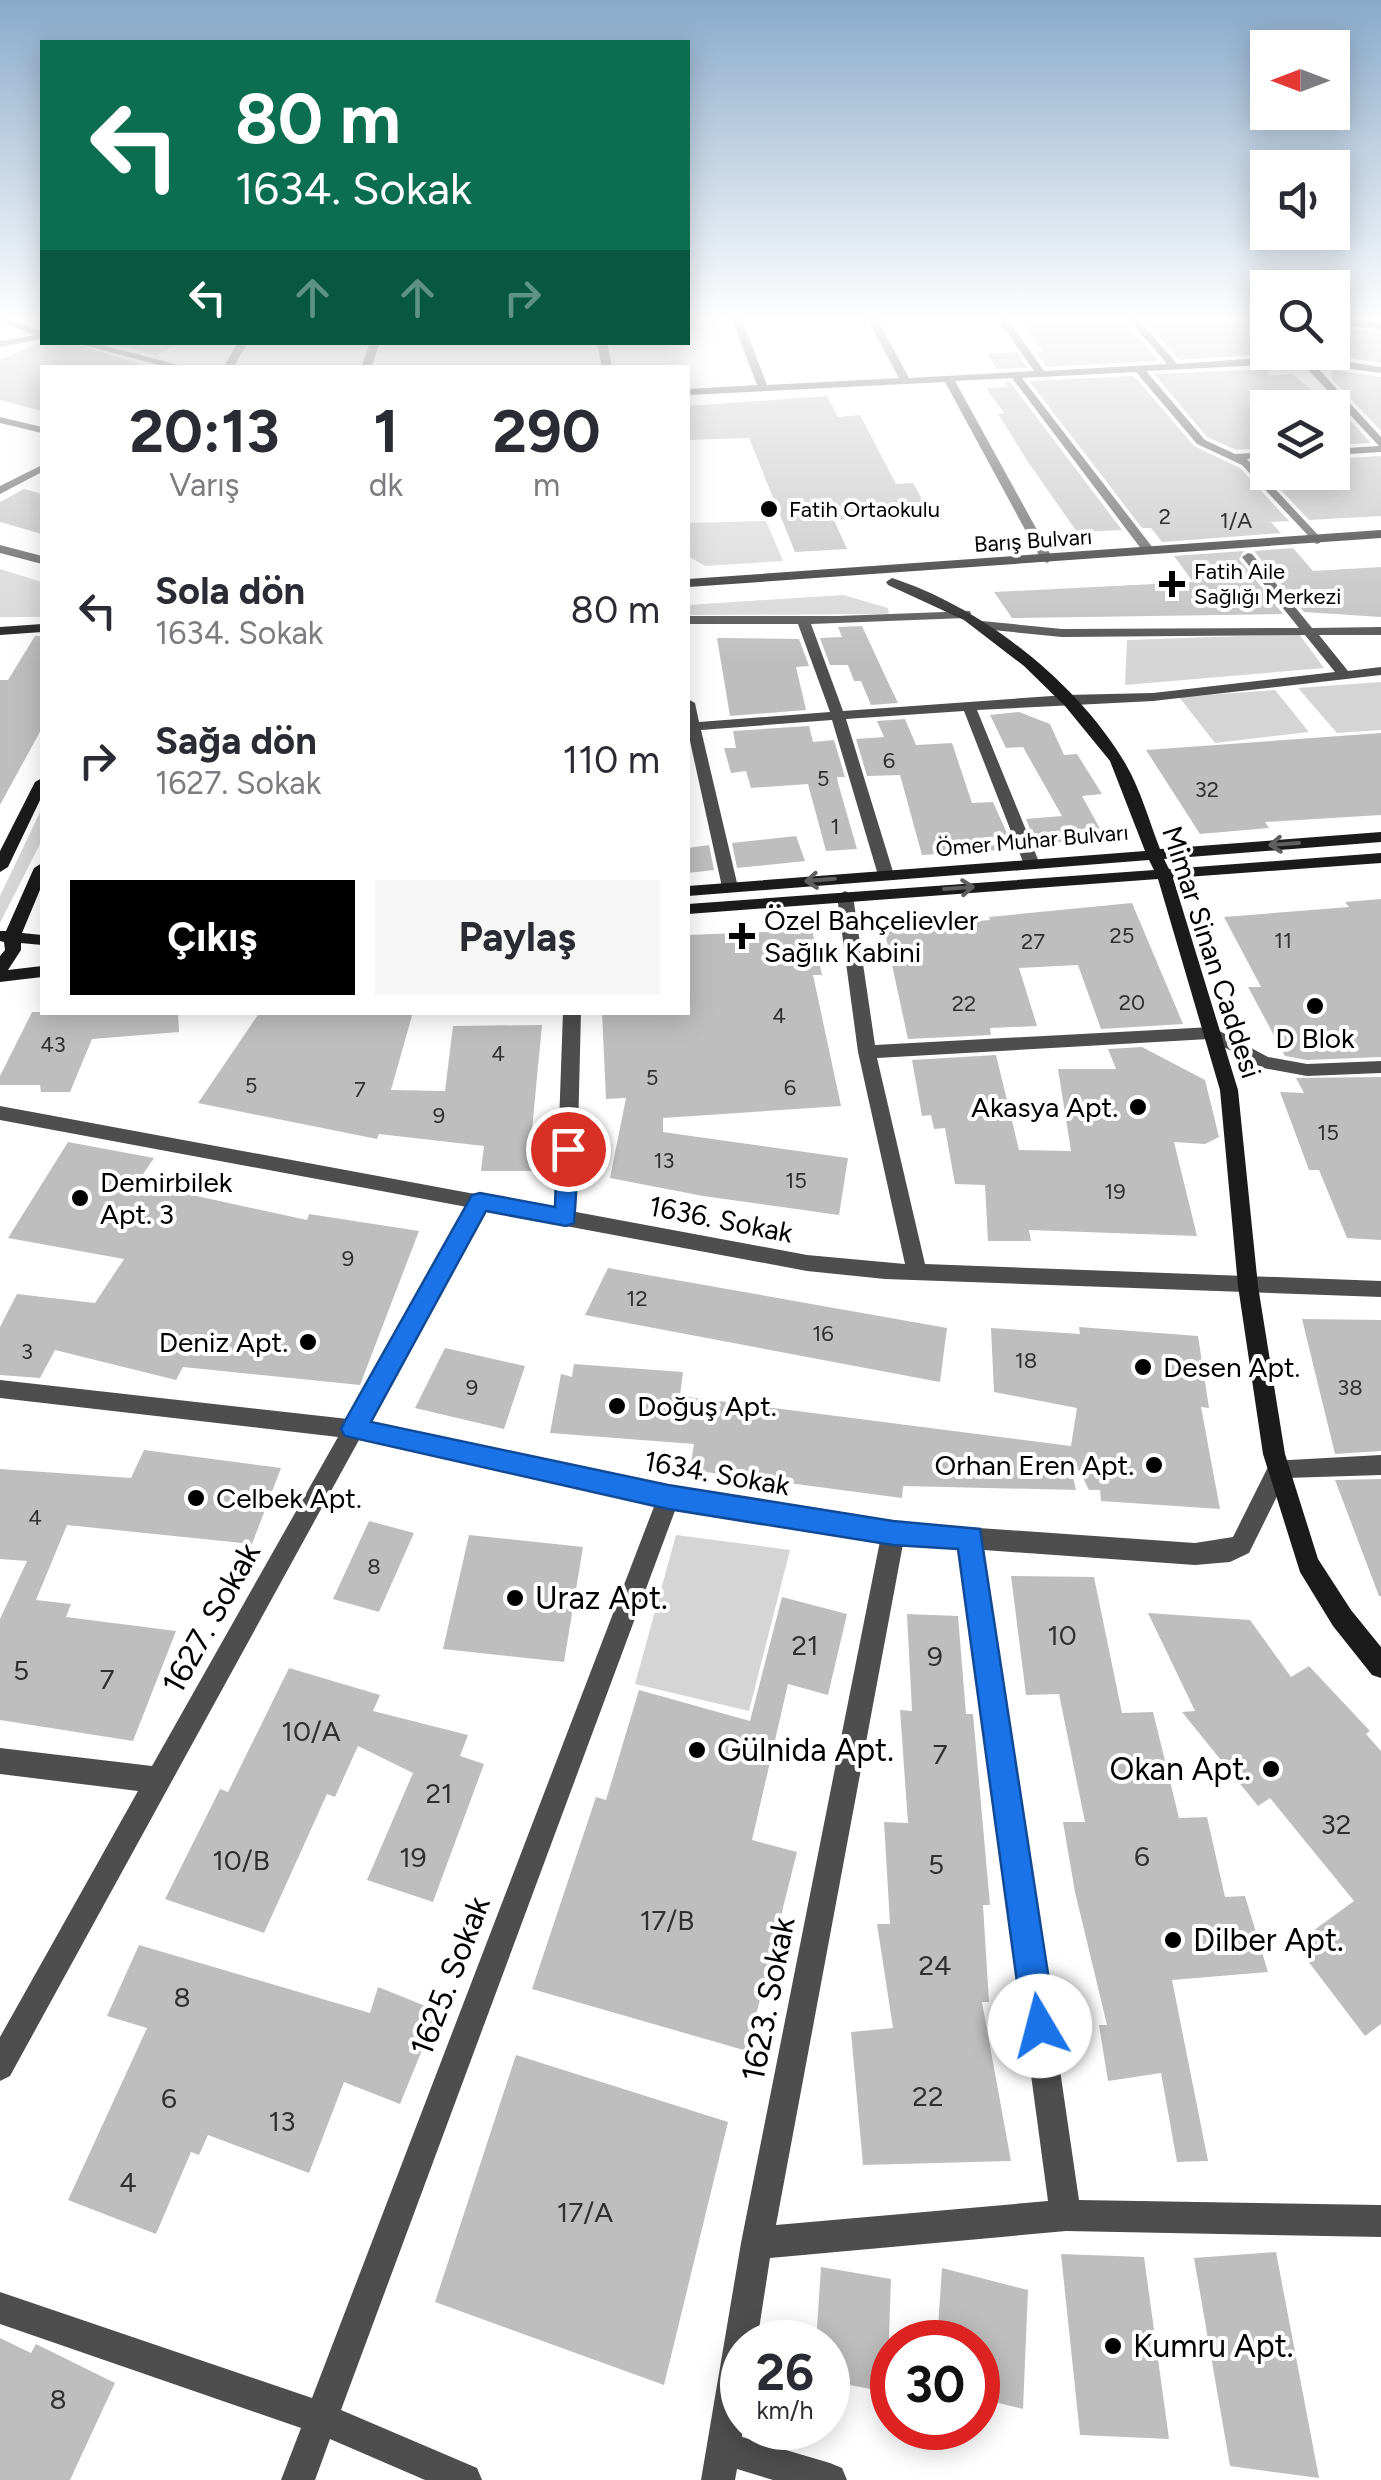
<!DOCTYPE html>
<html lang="tr">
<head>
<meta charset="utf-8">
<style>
	:root { --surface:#fff; --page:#f7f7f7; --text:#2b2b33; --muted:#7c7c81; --accent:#000 }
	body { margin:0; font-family:Figtree,sans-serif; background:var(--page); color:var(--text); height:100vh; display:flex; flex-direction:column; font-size:38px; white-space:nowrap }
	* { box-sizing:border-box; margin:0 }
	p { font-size:32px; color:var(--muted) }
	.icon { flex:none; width:55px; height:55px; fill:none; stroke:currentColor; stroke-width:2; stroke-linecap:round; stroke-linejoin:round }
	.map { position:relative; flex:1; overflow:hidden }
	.sheet { position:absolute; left:40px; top:365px; width:650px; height:650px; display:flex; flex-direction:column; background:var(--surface); border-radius:0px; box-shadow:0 5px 25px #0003 }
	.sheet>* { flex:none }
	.guide { position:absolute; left:40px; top:40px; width:650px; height:305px; border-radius:0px; box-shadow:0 5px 25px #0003; background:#0b6e4f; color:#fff; overflow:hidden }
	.needle { width:65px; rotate:270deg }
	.tools { position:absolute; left:1250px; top:30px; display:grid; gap:20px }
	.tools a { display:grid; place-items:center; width:100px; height:100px; border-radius:0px; background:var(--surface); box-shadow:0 5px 25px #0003; font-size:50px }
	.speed { position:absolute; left:720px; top:2320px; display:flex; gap:20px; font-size:50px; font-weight:700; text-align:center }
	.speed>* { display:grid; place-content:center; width:130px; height:130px; border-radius:50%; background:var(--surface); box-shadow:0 5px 25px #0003; line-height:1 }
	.speed small { font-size:25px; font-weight:400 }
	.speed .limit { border:15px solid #d22; background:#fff; color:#111 }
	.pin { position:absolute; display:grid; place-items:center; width:85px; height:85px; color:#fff; margin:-42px; border:5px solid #fff; border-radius:50%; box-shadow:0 2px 10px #0007 }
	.me { position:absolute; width:110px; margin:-55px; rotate:352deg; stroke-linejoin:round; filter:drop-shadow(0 0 8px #0008) }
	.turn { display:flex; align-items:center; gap:35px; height:210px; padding:0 30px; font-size:45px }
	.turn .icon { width:130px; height:130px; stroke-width:2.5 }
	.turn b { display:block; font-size:70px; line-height:85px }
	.lanes { display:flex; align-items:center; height:95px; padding:0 30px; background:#0003; justify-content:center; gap:50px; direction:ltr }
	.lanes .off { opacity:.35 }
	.eta { display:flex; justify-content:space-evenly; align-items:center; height:170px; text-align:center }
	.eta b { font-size:60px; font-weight:700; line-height:70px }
	.action { display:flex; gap:20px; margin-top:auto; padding:20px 30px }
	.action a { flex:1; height:115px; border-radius:0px; background:var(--accent); color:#fff; font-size:40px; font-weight:700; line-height:115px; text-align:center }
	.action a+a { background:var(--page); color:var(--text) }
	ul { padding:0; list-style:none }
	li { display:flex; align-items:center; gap:30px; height:150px; padding:0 30px }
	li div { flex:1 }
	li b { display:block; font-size:38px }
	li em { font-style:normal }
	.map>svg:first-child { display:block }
	.green { fill:#d5d5d5 }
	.building { fill:#bebebe }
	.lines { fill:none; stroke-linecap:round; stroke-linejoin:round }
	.street { fill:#4e4e4e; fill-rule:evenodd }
	.secondary { fill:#1b1b1b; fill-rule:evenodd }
	.oneway { stroke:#5f5f5f }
	.route { fill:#1a73e8; stroke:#114b97; stroke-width:2.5 }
	.poi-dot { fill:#000; stroke:#fff; stroke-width:4 }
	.labels { text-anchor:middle; stroke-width:8; stroke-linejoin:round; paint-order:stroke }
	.far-poi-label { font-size:22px; fill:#000; stroke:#fff; text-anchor:start }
	.number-label { font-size:22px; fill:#303030 }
	.far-street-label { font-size:22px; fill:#000; stroke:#fff }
	.poi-label { font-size:28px; fill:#000; stroke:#fff; text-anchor:start }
	.street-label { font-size:28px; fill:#000; stroke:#fff }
	.near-number-label { font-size:28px; fill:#303030 }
	.near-poi-label { font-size:32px; fill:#000; stroke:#fff; text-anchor:start }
	.near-street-label { font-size:32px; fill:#000; stroke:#fff }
</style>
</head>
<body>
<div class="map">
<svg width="1381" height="2480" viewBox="0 0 1381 2480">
	<rect width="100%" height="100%" fill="#fff"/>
	<!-- green -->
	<path class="green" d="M766,521L783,561L705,566L688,556V523Z
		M0,569L42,582V617H0Z
		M843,595L888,608L889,614L688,615V605Z
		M1299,634L1324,668L1125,685L1127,640Z
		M1381,682V730L1337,733L1298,688Z
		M1275,690L1309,732L1215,743L1179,697Z
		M42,808V840L0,923V896Z
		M676,1535L790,1550L749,1711L635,1684Z"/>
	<!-- building -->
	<path class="building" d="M1016,315H1060L1064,320L1122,317L1159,361L1046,367L1035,352L1042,351Z
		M1234,315L1247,325L1268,324V354L1179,360L1141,316Z
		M1332,327L1381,333V363L1332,356Z
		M69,342L139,364L131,368H42V411L0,400V360L39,343Z
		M107,342H181L156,355Z
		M1017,352L1027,368L997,369L987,354Z
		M1268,369V376L1293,374L1331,408H1268V448L1236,450L1207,437L1154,374Z
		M1332,370L1381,377V431L1332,379Z
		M1134,376L1194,446L1240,468L1289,521L1271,522L1281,533L1162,542L1151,528H1142L1029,381Z
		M1005,382H1010L1122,530L1077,532L1028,462L998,414L1004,413L986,388L1008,387Z
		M827,396L838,417L860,415L896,484L913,483L930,514L834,520L847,549L795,552L749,438L688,440V406Z
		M1332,401L1371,443L1332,445Z
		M1381,456V516L1309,520L1255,462H1268V472H1332V459Z
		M24,489L42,494V534L0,522V502Z
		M1293,548L1313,571L1381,567V617L1304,612L1254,551Z
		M1244,551L1239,559L1283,614L1012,618L994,592L1193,582L1174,556Z
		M862,626L887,680L898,703L871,705L861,681H854L848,665H830L820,638L842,637L838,627Z
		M35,636H42V728L0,805V680H8Z
		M717,638L799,639L809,666L796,667L806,710L730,716Z
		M1019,712L1050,724L1064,755L1077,754L1102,794L1082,796L1105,838L1036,844L1026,819L1062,816L1023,747L1006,748L990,715Z
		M905,719L916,745L952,743L972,803L993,802L1014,849L922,855L900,775L867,776L856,739L884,737L877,721Z
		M809,726L813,742L834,740L845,777H837L838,783L857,849L826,851L808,784L751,788L746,771L731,773L724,748H736L733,731Z
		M1381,733V815L1265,822L1269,828L1200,834L1146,750Z
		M796,836L805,861L737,868L732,843Z
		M709,845L714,870L688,873V848Z
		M1381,899V1057L1307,1060L1285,1056L1248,987H1261L1224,917L1349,907L1345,902Z
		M1132,903L1183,1024L1101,1029L1078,965L1019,968L1037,1026L990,1028L991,1035L908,1039L884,928L990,920L989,917Z
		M812,930L822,975H813L841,1106L663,1118V1132L848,1158L839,1215L703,1196L610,1178L626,1098L606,1099L602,1012H688V935Z
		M32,1012H178L179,1032L92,1039L70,1092H41L40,1085H0V1076Z
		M260,1012H413L391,1090L445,1091L453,1026L542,1025L531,1140H542L540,1171H481L484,1146L379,1134L377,1139L198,1103Z
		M1142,1047L1205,1080L1219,1137L1205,1144L1174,1142L1197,1236L1029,1230L1031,1241H988L985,1185L955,1184L945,1128L934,1129L931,1115L922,1116L912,1060L996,1055L1019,1150L1071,1151L1058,1069H1116L1108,1049Z
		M1381,1077V1240L1347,1238L1319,1170H1309L1280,1092L1304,1093L1296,1078Z
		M68,1142L154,1158L137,1183L307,1220L309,1214L419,1231L360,1385L183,1367L176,1380L55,1350L40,1378L0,1375V1327L17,1294L95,1303L124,1259L8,1238Z
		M608,1268L947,1328L940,1382L585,1315Z
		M1302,1319L1381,1320V1451L1335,1454Z
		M1079,1327L1198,1336L1209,1408L1201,1407L1220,1509L1101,1501L1100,1490H1089L1079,1470L1072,1472L1076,1490L903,1486L902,1498L690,1470L694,1444L550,1433L561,1374L572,1377L574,1364L683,1372L680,1396L1071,1446L1077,1408L994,1392L991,1328L1080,1334Z
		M445,1348L525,1366L504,1429L415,1408Z
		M144,1450L281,1468L252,1544L67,1525L36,1600L71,1604L66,1617L176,1631L133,1741L0,1720V1619L27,1561L0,1559V1469L131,1478Z
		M1381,1479V1596H1379L1335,1480Z
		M369,1521L414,1533L379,1612L333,1599Z
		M469,1535L583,1547L564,1662L443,1649Z
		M1011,1576L1094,1577L1122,1713L1153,1712L1179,1818L1207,1817L1225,1897L1245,1896L1268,1972L1172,1980L1208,2161L1177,2162L1161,2073L1108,2081L1099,2025H1107L1075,1892L1063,1822H1085L1059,1694L1026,1695Z
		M782,1597L847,1614L828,1695L788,1684L752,1840L797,1852L747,2051L532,1989L596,1797L606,1800L639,1690L750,1721Z
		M1148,1613L1250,1620L1291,1677L1309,1666L1370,1731L1366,1734L1381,1751V2024L1365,2036L1295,1944L1354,1901L1270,1798L1258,1806L1182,1712L1195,1711Z
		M907,1614L958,1616L966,1714H973L990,1905H983L989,2002H982L1011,2161L863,2165L851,2032L893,2028L877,1924H890L884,1822L908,1823L900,1710L912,1711Z
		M289,1668L380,1695L373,1711L468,1735L460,1756L484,1764L433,1902L367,1880L413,1773L358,1746L335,1797L327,1794L264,1933L165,1899L220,1789L228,1792Z
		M139,1945L370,2013L378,1987L438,2011L400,2104L344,2082L309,2173L208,2135L199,2155L191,2152L156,2234L68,2200L147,2028L107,2016Z
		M516,2055L728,2122L664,2385L435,2302Z
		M1276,2252L1319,2478L1230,2466L1194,2258Z
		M1061,2254L1144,2257L1169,2439L1080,2435Z
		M821,2267L891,2279L887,2392L828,2381V2342H816Z
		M942,2268L1028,2290L1023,2409L978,2398V2342H937Z
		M0,2338L31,2353L36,2344L115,2383L70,2480H0Z"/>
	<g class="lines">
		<!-- street -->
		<path class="street" d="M730,315H740L767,385L899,378L865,315H875L909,378L1034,371L995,315H1005L1044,371L1167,364L1125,315H1135L1177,364L1303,355L1381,367V373L1314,364L1381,437V452L1332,455V449L1379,446L1302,363L1146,371L1205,440L1235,454L1268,452V458L1247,459L1320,537V543L1316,544L1242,465L1197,444L1136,372L1022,378L1153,548V554H1145L1012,378L955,381L1053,559L1047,563L1041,559L945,382L688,395V389L757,385Z
			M0,316L42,331V339L0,347V341L35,335L0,322Z
			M1332,317L1381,323V329L1332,323Z
			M72,342H90L190,368H171Z
			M238,342H248L233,368H223Z
			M370,342H380L371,368H361Z
			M597,342H607L612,368H602Z
			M0,417L42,427V433L0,423Z
			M42,465V472L0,494V486Z
			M0,545L42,556V564L0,553Z
			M1248,553L1252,554L1312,628L1381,627V635H1319L1348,671L1381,667V675L1153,701L977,710L1039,862L1031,867L1023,862L964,711L846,719L894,875L886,880L878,875L832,720L701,730L738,887L730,892L722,887L688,732V699L695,703L699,722L830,712L798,624H688V616H838L970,611L971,614L965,618L811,624L843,711L1066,695L1153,693L1335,672L1305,635L1062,637L982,629L976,625L982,621L1062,629L1299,628L1242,557Z
			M845,891L853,896L875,1045L1212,1027L1268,1057L1307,1064L1381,1061V1073L1307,1076L1263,1068L1209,1039L877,1058L925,1264L1381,1281V1297L885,1279L807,1271L485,1211L368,1423L669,1487L893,1522L1195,1543L1233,1537L1271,1461L1381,1455V1475L1286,1478L1249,1553L1230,1562L1195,1565L984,1550L1079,2200L1381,2205V2237L1066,2231L770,2258L757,2342H742V2437L830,2463L842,2468L847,2480H773L737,2469L735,2480H701L741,2243L880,1541L676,1508L341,2410L477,2468L482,2480H425L330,2439L315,2480H281L301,2428L0,2324V2292L312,2398L655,1504L359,1440L10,2076L0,2081V2037L138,1791L0,1774V1748L152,1766L338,1437L0,1398V1380L348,1419L467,1207L0,1120V1106L556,1209L563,1012H581L576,1212L807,1255L905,1264L858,1052L837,896ZM903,1544L960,1548L1048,2201L776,2225Z"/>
		<!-- secondary -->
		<path class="secondary" d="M1381,530V538L688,587V579Z
			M892,578C982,607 1077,682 1125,763C1141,790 1149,821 1160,849L1381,832V842L1164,859L1169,869L1381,853V863L1173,878L1238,1090L1258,1286L1285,1454L1318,1559L1351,1610L1381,1647V1678L1372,1675L1333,1626L1300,1572L1263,1454L1238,1286L1220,1090L1158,879L688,914V904L1154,870L1149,860L688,896V886L1145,851L1110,761L1065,706L1024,666L964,620L888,585L886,582Z
			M42,624V632L0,635V627Z
			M42,778V796L8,867L0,872V851L35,782Z
			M42,863V885L22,933L42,935V945L21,943V950L8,970L42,966V977L0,982V956L5,950L4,942L0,941V931H6L34,868Z"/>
	</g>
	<!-- one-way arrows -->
	<defs><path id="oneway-shaft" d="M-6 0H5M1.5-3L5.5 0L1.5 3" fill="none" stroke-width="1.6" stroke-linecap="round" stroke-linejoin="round" transform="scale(2.5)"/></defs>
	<g class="oneway">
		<use href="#oneway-shaft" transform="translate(1284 844) rotate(176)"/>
		<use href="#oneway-shaft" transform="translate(820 880) rotate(175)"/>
		<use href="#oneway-shaft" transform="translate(959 888) rotate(-4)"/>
	</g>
	<!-- sky -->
	<linearGradient id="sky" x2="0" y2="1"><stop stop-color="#89aaca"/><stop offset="0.48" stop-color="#fff"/><stop offset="1" stop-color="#fff" stop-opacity="0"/></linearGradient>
	<rect width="1381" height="662" fill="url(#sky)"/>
	<!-- route -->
	<path class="route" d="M568,1141L579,1149L574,1223L566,1226L486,1211L371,1422L668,1485L893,1521L980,1529L1056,2026L1051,2038L1040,2043L1028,2038L1023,2026L958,1549L893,1545L668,1509L345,1436L341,1429L345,1421L472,1195L480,1193L555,1207L557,1149Z"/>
	<!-- markers -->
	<g class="poi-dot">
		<circle cx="769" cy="509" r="10"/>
		<path d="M1167 569h10v10h10v10h-10v10h-10v-10h-10v-10h10z"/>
		<path d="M737 921h10v10h10v10h-10v10h-10v-10h-10v-10h10z"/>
		<circle cx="1315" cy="1006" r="10"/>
		<circle cx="1138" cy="1107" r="10"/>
		<circle cx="80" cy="1198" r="10"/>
		<circle cx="308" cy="1342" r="10"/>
		<circle cx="1143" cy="1367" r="10"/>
		<circle cx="617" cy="1406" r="10"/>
		<circle cx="1154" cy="1465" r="10"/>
		<circle cx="196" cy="1498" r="10"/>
		<circle cx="515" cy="1598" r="10"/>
		<circle cx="697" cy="1750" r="10"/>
		<circle cx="1271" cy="1769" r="10"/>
		<circle cx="1173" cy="1940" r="10"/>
		<circle cx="1113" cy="2346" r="10"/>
	</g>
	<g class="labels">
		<!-- far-poi labels -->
		<g class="far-poi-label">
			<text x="789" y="517">Fatih Ortaokulu</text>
			<text x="1194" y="579">Fatih Aile<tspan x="1194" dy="25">Sağlığı Merkezi</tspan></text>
		</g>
		<!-- number labels -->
		<g class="number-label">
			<text x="1165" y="524">2</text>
			<text x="1236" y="528">1/A</text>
			<text x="889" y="768">6</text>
			<text x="823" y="786">5</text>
			<text x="1207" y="797">32</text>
			<text x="835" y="834">1</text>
			<text x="1122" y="943">25</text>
			<text x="1283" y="948">11</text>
			<text x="1033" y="949">27</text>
			<text x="1132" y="1010">20</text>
			<text x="964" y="1011">22</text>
			<text x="779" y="1023">4</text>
			<text x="53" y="1052">43</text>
			<text x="498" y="1061">4</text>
			<text x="652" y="1085">5</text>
			<text x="251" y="1093">5</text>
			<text x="790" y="1095">6</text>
			<text x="360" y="1097">7</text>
			<text x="439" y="1123">9</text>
			<text x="1328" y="1140">15</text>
			<text x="664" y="1168">13</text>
			<text x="796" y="1188">15</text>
			<text x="1115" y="1199">19</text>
			<text x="348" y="1266">9</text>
			<text x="637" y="1306">12</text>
			<text x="823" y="1341">16</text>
			<text x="27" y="1359">3</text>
			<text x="1026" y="1368">18</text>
			<text x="472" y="1395">9</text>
			<text x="1350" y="1395">38</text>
			<text x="35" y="1525">4</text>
			<text x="374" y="1574">8</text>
		</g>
		<!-- far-street labels -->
		<g class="far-street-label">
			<text transform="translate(1033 540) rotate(-4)" y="8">Barış Bulvarı</text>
			<text transform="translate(1032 840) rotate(-5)" y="8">Ömer Muhar Bulvarı</text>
		</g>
		<!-- poi labels -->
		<g class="poi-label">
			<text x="764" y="930">Özel Bahçelievler<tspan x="764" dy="32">Sağlık Kabini</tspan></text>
			<text x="1315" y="1048" text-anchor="middle">D Blok</text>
			<text x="1118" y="1117" text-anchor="end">Akasya Apt.</text>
			<text x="100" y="1192">Demirbilek<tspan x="100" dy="32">Apt. 3</tspan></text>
			<text x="288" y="1352" text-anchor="end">Deniz Apt.</text>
			<text x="1163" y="1377">Desen Apt.</text>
			<text x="637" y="1416">Doğuş Apt.</text>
			<text x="1134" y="1475" text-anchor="end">Orhan Eren Apt.</text>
			<text x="216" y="1508">Celbek Apt.</text>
		</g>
		<!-- street labels -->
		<g class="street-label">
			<text transform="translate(1212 952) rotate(72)" y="10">Mimar Sinan Caddesi</text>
			<text transform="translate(721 1219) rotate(11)" y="10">1636. Sokak</text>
			<text transform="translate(717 1473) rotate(10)" y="10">1634. Sokak</text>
		</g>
		<!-- near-number labels -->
		<g class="near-number-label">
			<text x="1062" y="1645">10</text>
			<text x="805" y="1655">21</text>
			<text x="935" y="1666">9</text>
			<text x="21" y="1680">5</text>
			<text x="107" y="1689">7</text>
			<text x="311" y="1741">10/A</text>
			<text x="940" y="1764">7</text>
			<text x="439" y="1803">21</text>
			<text x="1336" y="1834">32</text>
			<text x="1142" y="1866">6</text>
			<text x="413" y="1867">19</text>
			<text x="241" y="1870">10/B</text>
			<text x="936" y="1874">5</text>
			<text x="667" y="1930">17/B</text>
			<text x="935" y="1975">24</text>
			<text x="182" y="2007">8</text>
			<text x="928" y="2106">22</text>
			<text x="169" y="2108">6</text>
			<text x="282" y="2131">13</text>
			<text x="128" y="2192">4</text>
			<text x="585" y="2222">17/A</text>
			<text x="58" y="2409">8</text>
		</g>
		<!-- near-poi labels -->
		<g class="near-poi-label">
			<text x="535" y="1609">Uraz Apt.</text>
			<text x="717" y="1761">Gülnida Apt.</text>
			<text x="1251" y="1780" text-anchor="end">Okan Apt.</text>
			<text x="1193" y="1951">Dilber Apt.</text>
			<text x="1133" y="2357">Kumru Apt.</text>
		</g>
		<!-- near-street labels -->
		<g class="near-street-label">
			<text transform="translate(211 1618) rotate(-61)" y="11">1627. Sokak</text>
			<text transform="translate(450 1976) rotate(-69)" y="11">1625. Sokak</text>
			<text transform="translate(768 1999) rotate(-79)" y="11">1623. Sokak</text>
		</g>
	</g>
</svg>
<div class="tools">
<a><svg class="needle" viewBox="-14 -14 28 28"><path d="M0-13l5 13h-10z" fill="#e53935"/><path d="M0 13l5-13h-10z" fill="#7c7c81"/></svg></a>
<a><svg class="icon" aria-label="sound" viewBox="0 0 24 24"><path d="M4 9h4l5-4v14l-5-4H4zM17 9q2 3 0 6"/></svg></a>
<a><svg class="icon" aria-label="search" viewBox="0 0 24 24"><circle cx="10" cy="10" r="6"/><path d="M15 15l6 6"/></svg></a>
<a><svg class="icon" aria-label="layers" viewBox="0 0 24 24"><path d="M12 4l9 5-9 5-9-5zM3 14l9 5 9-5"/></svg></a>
</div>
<div class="speed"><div>26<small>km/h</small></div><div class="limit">30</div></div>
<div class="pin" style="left:568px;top:1149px;background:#d93025"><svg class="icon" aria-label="arrive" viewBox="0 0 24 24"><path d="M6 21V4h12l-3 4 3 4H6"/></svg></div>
<svg class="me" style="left:1040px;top:2026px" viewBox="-20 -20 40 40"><circle r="19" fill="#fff"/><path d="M0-13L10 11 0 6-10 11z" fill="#1a73e8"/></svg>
<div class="guide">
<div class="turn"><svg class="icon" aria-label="left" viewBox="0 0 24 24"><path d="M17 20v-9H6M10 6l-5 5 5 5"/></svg><div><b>80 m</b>1634. Sokak</div></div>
<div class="lanes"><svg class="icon" aria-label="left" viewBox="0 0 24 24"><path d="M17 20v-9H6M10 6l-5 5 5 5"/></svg><svg class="icon off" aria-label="ahead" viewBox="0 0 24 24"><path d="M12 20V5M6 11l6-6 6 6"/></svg><svg class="icon off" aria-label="ahead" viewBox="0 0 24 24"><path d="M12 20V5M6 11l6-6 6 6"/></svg><svg class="icon off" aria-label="right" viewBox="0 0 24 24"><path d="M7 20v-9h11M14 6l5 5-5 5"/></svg></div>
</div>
<section class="sheet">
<div class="eta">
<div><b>20:13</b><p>Varış</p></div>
<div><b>1</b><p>dk</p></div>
<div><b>290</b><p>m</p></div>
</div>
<ul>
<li><svg class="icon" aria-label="left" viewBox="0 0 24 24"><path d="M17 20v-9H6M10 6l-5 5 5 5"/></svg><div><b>Sola dön</b><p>1634. Sokak</p></div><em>80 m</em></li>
<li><svg class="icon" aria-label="right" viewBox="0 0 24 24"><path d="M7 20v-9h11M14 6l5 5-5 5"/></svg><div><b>Sağa dön</b><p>1627. Sokak</p></div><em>110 m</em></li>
</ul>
<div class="action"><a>Çıkış</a><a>Paylaş</a></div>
</section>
</div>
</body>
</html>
